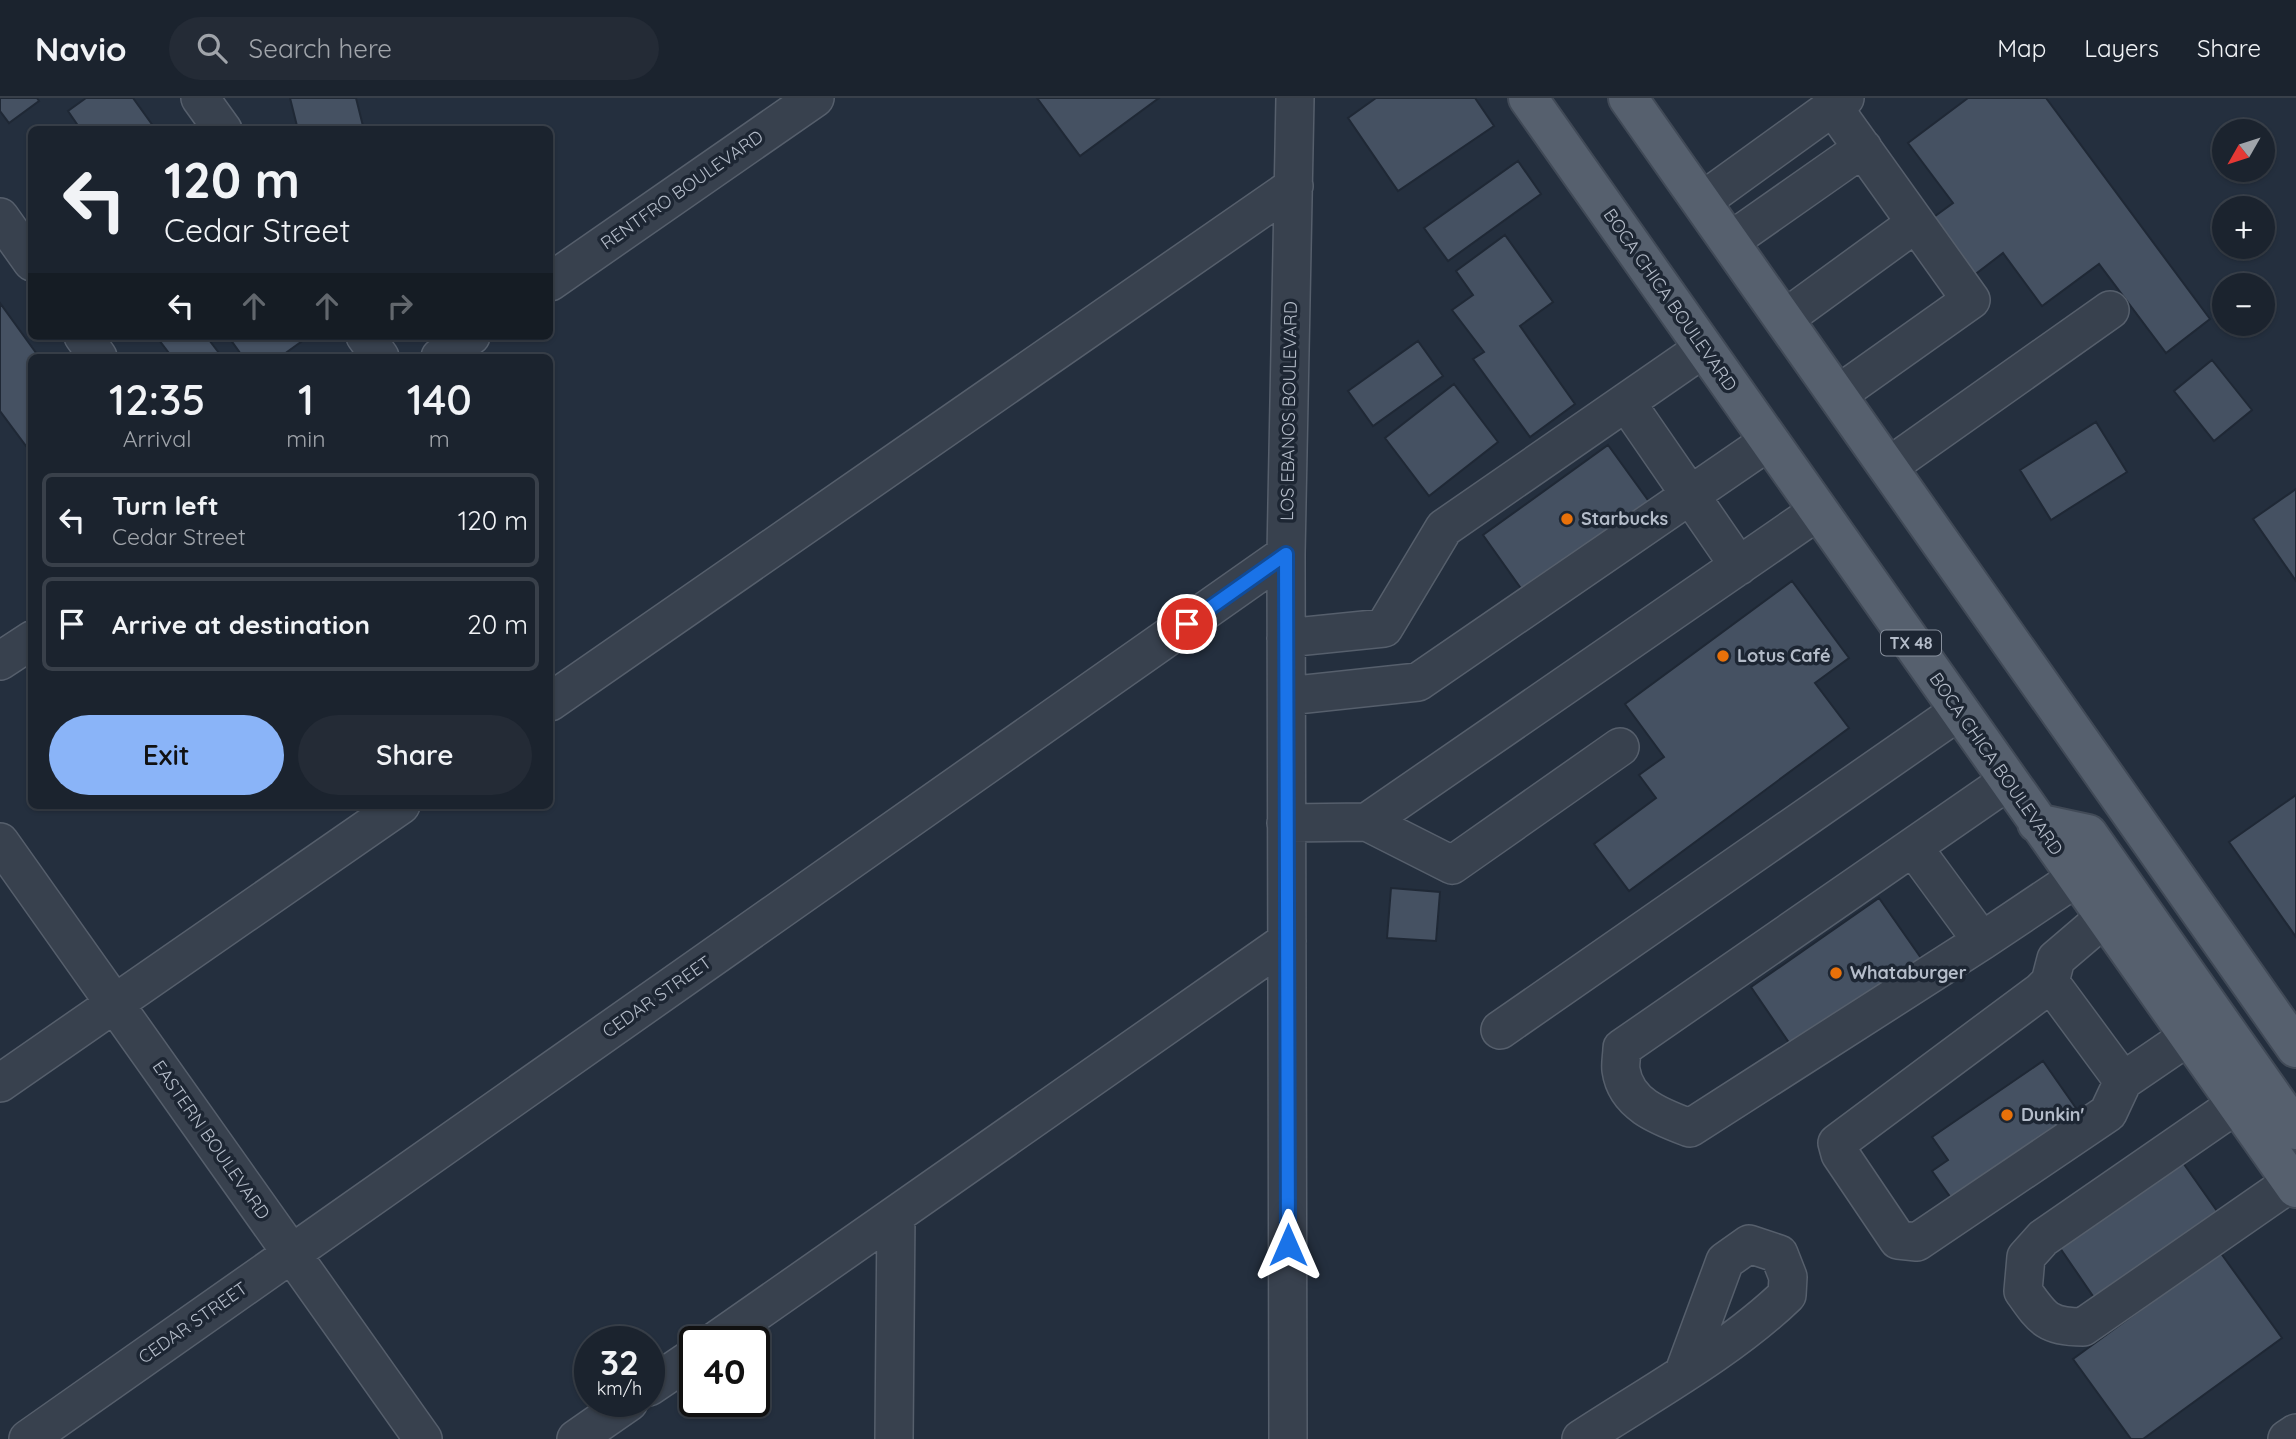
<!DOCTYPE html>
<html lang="en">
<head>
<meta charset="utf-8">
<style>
	:root { --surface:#1b232e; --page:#242b36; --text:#f1f3f6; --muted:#a0a4aa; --line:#39404a; --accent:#8ab4f8 }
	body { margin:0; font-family:Quicksand,sans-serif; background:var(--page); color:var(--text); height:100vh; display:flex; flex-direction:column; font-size:26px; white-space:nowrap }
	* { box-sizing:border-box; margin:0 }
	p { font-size:23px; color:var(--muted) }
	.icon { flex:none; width:38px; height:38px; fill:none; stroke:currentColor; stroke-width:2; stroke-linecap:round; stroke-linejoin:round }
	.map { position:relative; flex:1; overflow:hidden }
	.sheet { position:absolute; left:28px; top:256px; width:525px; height:455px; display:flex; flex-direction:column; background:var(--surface); border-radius:10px; box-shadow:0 2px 5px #0004,0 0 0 2px var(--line) }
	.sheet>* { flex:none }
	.top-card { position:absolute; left:28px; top:28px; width:525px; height:214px; border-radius:10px; box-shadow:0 2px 5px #0004,0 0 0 2px var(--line); background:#1b232e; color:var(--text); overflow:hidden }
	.needle { width:46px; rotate:231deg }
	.controls { position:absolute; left:2212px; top:21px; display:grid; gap:14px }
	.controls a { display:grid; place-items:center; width:63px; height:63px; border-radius:50%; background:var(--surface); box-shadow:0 2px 5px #0004,0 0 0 2px var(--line); font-size:35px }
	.speed { position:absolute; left:574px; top:1228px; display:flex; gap:14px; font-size:35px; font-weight:700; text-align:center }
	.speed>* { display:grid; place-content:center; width:91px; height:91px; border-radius:50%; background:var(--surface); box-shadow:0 2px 5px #0004,0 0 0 2px var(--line); line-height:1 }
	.speed small { font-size:18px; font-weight:400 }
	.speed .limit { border:4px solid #111; border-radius:10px; background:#fff; color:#111 }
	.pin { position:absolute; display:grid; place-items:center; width:60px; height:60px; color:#fff; margin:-30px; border:4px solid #fff; border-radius:50%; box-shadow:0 2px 7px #0007 }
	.me { position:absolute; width:77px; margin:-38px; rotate:0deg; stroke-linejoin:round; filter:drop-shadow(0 0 5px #0008) }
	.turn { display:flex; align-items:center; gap:24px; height:147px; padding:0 21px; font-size:32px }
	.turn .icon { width:91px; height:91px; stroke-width:2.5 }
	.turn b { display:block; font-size:49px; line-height:60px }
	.lanes { display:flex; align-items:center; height:66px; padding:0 21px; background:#0003; justify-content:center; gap:35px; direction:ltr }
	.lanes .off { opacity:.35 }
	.eta { display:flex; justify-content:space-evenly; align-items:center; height:119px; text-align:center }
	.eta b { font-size:42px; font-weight:600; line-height:49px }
	.cta { display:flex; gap:14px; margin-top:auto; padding:14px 21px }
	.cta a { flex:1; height:80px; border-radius:42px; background:var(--accent); color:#111; font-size:28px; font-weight:600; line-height:80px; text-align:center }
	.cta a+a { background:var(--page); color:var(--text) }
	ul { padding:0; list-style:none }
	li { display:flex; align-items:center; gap:21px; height:94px; margin:0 14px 10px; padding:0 7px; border:4px solid var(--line); border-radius:10px }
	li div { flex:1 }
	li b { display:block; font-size:26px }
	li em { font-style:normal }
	header { display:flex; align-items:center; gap:42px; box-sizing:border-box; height:98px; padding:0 35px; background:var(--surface); border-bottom:2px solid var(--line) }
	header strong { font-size:33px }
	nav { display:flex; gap:38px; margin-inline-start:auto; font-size:24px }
	.search { width:490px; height:63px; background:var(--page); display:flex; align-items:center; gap:18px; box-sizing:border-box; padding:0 24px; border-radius:38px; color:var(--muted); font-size:26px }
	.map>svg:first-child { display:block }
	.building { fill:#455162; stroke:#1f2835; stroke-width:2 }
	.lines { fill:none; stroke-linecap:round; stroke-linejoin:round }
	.minor-casing { stroke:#565f6c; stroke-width:40 }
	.major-casing { stroke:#414a57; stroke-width:42 }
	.minor { stroke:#38414e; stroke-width:37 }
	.major { stroke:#56606e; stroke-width:38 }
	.route-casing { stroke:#114b97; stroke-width:18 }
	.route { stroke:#1a73e8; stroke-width:12 }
	.food-dot { fill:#e8710a; stroke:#1d2633; stroke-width:2.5 }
	.labels { text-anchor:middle; stroke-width:7; stroke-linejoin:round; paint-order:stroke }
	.shield { fill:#1d2633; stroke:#878f9c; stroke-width:2 }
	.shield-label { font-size:16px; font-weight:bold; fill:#b4bcc9 }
	.street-label { font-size:18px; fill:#b4bcc9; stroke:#1d2633 }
	.poi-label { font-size:18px; font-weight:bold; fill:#b4bcc9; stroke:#1d2633; text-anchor:start }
</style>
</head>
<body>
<header>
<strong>Navio</strong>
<div class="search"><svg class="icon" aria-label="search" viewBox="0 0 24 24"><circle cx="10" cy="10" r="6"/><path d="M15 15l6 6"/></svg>Search here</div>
<nav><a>Map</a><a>Layers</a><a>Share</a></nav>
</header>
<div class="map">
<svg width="2296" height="1341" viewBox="0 0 2296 1341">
	<rect width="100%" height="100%" fill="#242f3e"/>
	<!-- building -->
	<path class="building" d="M0,0H37L39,3L9,25L0,13Z
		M86,0H133L156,32H81L68,13Z
		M290,0H356L364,32H298Z
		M1037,0H1159L1080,58Z
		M1376,0H1475L1494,28L1398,93L1348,20Z
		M1968,0H2046L2210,221L2166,255L2099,166L2042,208L2003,155L1969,181L1927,124L1953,105L1908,45Z
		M1518,63L1541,96L1448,163L1424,130Z
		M1505,137L1553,204L1520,228L1575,306L1530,339L1473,261L1484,254L1452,212L1473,197L1456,173Z
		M0,205L39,259H32V356L0,313Z
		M156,238H206L222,259H172Z
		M228,238H303L305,241L280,259H243Z
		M1418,243L1443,278L1373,328L1348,293Z
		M2212,262L2252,312L2214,343L2174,293Z
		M1454,286L1498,344L1429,398L1385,340Z
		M2096,324L2127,374L2051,422L2020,372Z
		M1608,347L1650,405L1525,496L1483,437Z
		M2296,391V483L2253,421Z
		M1792,483L1849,560L1815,585L1849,630L1629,793L1594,746L1656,700L1639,677L1664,659L1625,606Z
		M2296,697V839L2229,744Z
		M1391,790L1440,794L1436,843L1387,840Z
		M1879,800L1921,860L1792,949L1751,889Z
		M2043,963L2078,1013L1951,1100L1932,1073L1948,1062L1932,1039Z
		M2181,1062L2219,1116L2095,1201L2058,1147Z
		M2220,1154L2282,1240L2143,1341H2131L2073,1261Z"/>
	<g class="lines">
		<defs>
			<path id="minor" d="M200,0L223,32
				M1833,9L1971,202L1837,297
				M1701,104L1845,0
				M0,119L32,164
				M1729,144L1863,50
				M550,184L815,0
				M1784,221L1916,125
				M83,238L98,259
				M365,238L380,259
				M440,259L471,238
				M1626,304L1739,468
				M1888,369L2110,212
				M1286,540L1384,530L1444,430L1704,250
				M0,563L32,542
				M1287,598L1418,584L1769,343
				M550,604L1294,88
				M2008,683L1622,950C1622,957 1620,966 1621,972C1626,1007 1661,1019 1690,1030L1982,843L2076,780
				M1367,724L1818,413
				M1286,725L1367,724L1452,767L1620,649
				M0,744L423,1341
				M1913,749L1982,843
				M2104,820L2056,861L2050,884L2041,893L1837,1045L1840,1056L1898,1142L1917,1144L2108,1015L2123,983L2189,938
				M2050,884L2123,983
				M1500,932L1959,613
				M0,985L401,707
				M2237,1006L2043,1140L2026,1159L2023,1193C2042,1220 2047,1229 2083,1229L2292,1084
				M714,1244L1287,843
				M649,1289L695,1258
				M28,1341L1286,456
				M576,1341L629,1304
				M894,1341L896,1117
				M1288,1341L1286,456L1295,0
				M1581,1341C1648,1297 1729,1253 1787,1197L1788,1179L1779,1156L1749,1146L1725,1163L1684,1274
				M2287,1341L2296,1335"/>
			<path id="major" d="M1528,0L2296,1090
				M1628,0L2296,950
				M2037,725L2088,736L2296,1032"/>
		</defs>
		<!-- minor casing -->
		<use href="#minor" class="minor-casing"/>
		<!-- major casing -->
		<use href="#major" class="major-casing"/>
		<!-- minor -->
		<use href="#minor" class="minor"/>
		<!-- major -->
		<use href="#major" class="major"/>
	</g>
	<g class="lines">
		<defs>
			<path id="route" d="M1187,526L1286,456L1288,1147"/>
		</defs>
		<!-- route casing -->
		<use href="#route" class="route-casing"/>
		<!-- route -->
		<use href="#route" class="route"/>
	</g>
	<!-- markers -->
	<g class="food-dot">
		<circle cx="1567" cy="421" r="7"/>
		<circle cx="1723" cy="558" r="7"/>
		<circle cx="1836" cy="875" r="7"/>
		<circle cx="2007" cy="1017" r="7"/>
	</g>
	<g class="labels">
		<!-- shield labels -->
		<rect class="shield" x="1881" y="532.5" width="60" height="25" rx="5"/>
		<g class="shield-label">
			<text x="1911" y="551">TX 48</text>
		</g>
		<!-- street labels -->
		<g class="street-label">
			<text transform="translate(682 92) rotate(-35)" y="6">RENTFRO BOULEVARD</text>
			<text transform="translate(1670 202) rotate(55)" y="6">BOCA CHICA BOULEVARD</text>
			<text transform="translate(1289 313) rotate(-89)" y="6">LOS EBANOS BOULEVARD</text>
			<text transform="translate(1996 666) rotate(55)" y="6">BOCA CHICA BOULEVARD</text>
			<text transform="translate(657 899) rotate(-35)" y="6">CEDAR STREET</text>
			<text transform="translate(211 1042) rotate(55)" y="6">EASTERN BOULEVARD</text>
			<text transform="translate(193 1225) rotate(-35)" y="6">CEDAR STREET</text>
		</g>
		<!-- poi labels -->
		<g class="poi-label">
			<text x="1581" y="427">Starbucks</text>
			<text x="1737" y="564">Lotus Café</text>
			<text x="1850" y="881">Whataburger</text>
			<text x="2021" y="1023">Dunkin'</text>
		</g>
	</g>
</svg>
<div class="controls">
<a><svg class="needle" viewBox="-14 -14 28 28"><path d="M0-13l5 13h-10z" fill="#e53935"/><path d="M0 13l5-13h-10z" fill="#a0a4aa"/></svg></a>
<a>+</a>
<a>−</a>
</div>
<div class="speed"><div>32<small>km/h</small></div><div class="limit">40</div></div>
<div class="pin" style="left:1187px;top:526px;background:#d93025"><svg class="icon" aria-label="arrive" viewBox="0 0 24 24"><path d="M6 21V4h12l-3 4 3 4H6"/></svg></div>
<svg class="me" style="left:1288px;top:1147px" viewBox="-20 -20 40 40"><path d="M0-17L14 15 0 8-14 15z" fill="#1a73e8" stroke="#fff" stroke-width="4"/></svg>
<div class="top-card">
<div class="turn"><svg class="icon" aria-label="left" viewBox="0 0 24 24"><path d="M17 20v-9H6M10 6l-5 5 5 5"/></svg><div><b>120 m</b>Cedar Street</div></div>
<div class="lanes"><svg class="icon" aria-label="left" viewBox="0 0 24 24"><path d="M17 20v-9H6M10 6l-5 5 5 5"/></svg><svg class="icon off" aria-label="ahead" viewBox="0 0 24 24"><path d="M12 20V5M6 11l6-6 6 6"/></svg><svg class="icon off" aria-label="ahead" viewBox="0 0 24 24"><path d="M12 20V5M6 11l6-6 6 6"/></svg><svg class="icon off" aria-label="right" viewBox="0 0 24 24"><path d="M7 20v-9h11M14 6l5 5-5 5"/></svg></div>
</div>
<section class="sheet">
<div class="eta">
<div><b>12:35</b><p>Arrival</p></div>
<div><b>1</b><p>min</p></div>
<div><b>140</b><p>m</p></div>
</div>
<ul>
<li><svg class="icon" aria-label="left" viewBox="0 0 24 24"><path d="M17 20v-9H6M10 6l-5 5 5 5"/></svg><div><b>Turn left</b><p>Cedar Street</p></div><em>120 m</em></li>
<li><svg class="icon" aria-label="arrive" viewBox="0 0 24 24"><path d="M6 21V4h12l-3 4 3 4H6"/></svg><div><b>Arrive at destination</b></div><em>20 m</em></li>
</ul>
<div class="cta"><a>Exit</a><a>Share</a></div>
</section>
</div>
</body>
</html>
